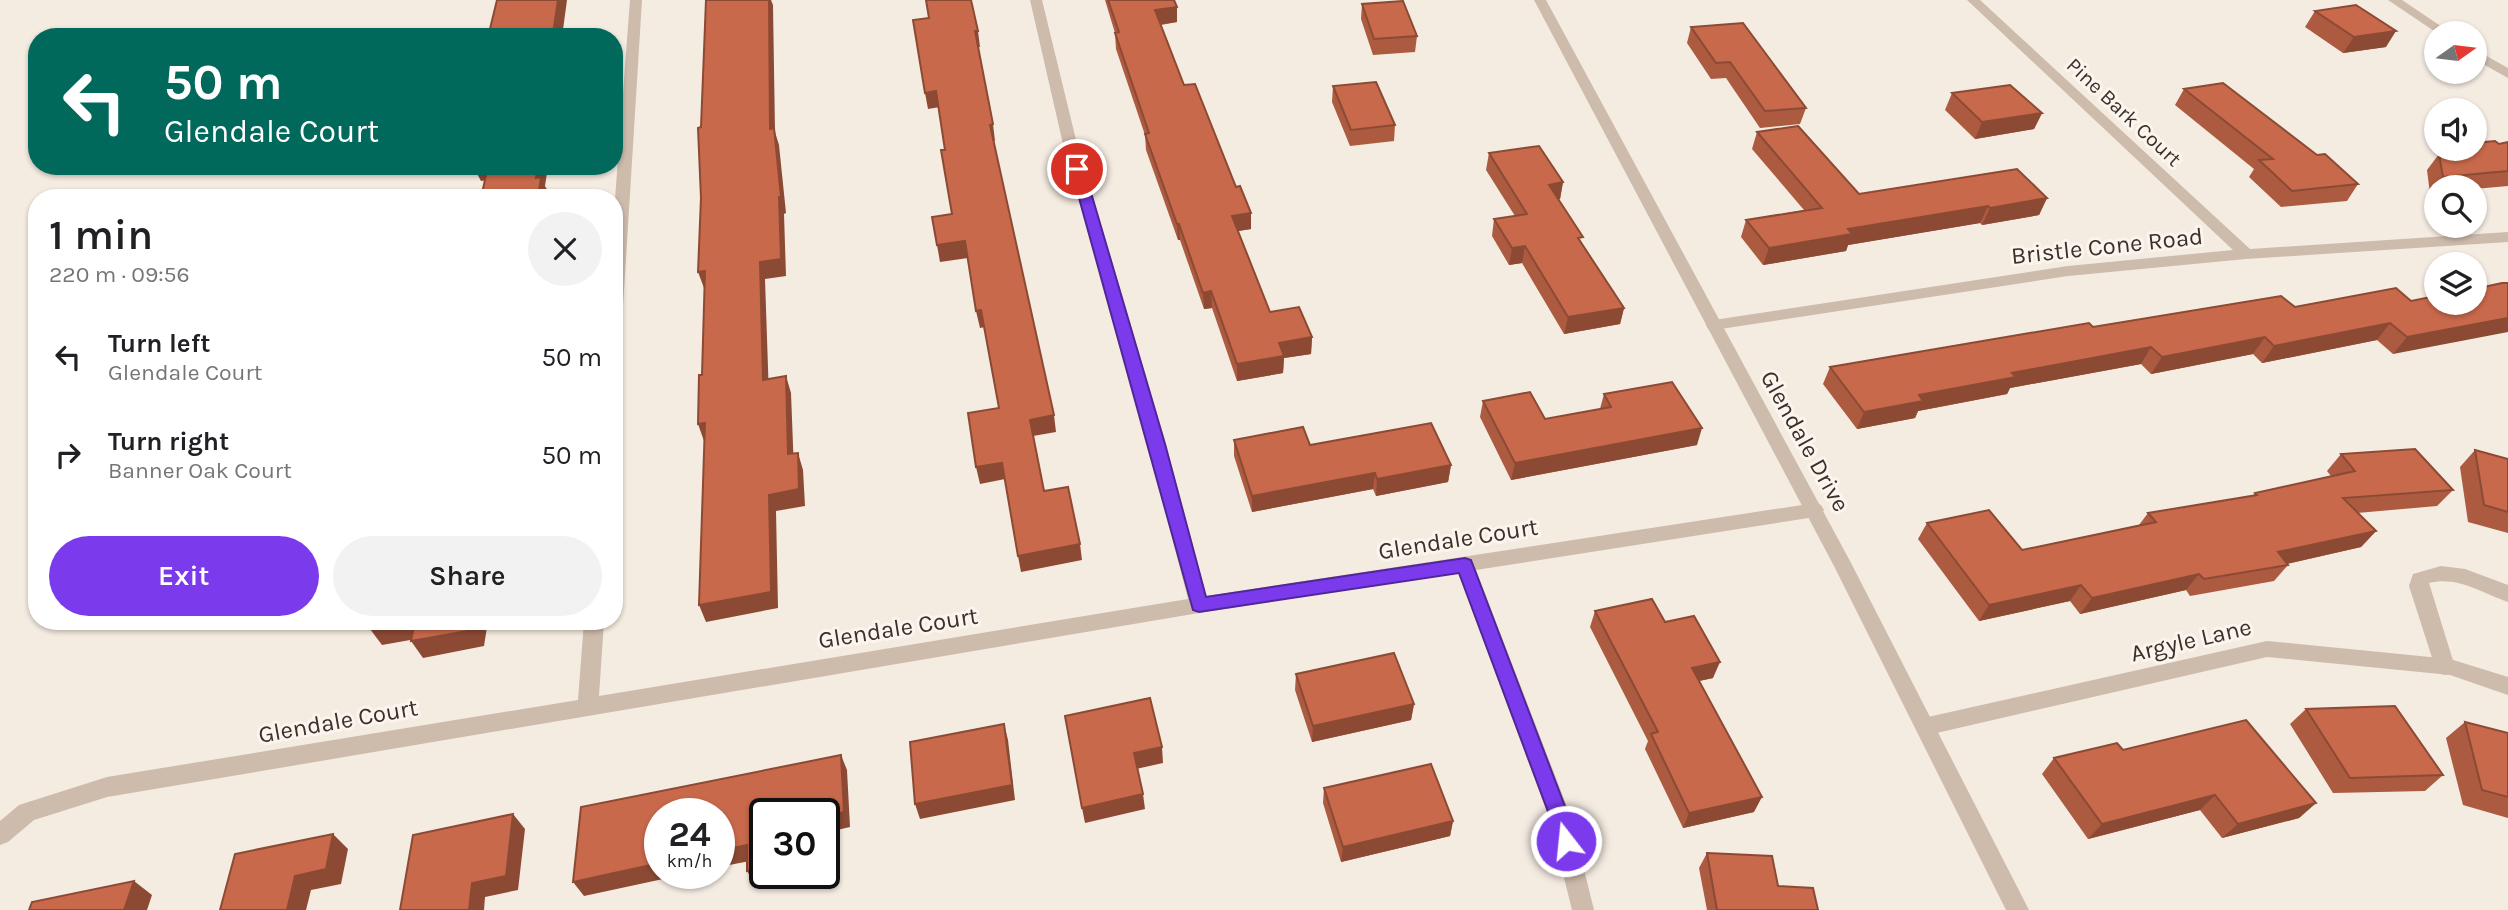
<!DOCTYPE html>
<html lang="en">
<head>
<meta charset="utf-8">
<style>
	:root { --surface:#fff; --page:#f2f2f2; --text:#202124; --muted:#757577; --accent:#7c3aed }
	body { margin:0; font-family:Karla,sans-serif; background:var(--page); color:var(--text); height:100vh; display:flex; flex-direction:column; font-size:26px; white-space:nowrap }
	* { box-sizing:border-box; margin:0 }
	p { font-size:23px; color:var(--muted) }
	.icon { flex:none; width:38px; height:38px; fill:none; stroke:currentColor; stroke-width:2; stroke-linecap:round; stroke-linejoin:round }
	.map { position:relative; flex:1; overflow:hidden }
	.side { position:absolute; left:28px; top:189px; width:595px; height:441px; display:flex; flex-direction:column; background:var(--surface); border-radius:28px; box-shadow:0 2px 5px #0004 }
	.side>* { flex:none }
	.banner { position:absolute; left:28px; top:28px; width:595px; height:147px; border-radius:28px; box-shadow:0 2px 5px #0004; background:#00695c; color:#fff; overflow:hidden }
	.needle { width:46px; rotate:76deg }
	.tools { position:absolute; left:2424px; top:21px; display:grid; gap:14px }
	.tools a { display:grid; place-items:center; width:63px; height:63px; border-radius:50%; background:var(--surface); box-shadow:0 2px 5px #0004; font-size:35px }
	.speed { position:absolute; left:644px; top:798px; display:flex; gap:14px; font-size:35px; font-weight:700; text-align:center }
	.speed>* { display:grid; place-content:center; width:91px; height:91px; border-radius:50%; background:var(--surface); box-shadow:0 2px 5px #0004; line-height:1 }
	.speed small { font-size:18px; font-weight:400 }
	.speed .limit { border:4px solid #111; border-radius:10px; background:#fff; color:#111 }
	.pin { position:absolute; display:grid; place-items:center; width:60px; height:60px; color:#fff; margin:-30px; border:4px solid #fff; border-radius:50%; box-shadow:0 2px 7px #0007 }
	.me { position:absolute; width:77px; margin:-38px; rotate:344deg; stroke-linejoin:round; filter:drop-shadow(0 0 5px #0008) }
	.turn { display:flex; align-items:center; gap:24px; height:147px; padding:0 21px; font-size:32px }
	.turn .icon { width:91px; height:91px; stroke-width:2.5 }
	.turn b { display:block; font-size:49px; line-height:60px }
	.round { display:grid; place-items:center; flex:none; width:74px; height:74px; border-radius:37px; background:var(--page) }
	.head { display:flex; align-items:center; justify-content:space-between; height:119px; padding:0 21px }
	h1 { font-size:42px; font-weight:600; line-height:52px }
	.primary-button { display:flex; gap:14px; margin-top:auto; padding:14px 21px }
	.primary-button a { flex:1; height:80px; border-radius:42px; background:var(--accent); color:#fff; font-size:28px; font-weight:600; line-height:80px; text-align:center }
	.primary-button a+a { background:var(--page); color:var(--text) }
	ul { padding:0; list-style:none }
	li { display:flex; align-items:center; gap:21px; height:98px; padding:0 21px }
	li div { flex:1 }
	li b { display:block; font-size:26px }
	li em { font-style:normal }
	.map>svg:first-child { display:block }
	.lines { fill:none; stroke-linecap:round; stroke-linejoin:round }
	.service { fill:#cdbbac; fill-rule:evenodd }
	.minor { fill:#cdbbac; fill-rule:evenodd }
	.tertiary { fill:#cdbbac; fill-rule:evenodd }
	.wall { fill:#ac5a40 }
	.shaded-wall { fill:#8c4a34 }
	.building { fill:#c8694b; stroke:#8c4a34; stroke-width:2 }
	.route { fill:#7c3aed; stroke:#51269a; stroke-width:2 }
	.labels { text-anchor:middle; stroke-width:6; stroke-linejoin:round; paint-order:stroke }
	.far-street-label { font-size:21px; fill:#3b302b; stroke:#fbf5ee }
	.street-label { font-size:24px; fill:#3b302b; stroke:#fbf5ee }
</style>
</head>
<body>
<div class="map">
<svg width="2508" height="910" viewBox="0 0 2508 910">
	<rect width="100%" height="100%" fill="#f4ebe1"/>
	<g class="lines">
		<!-- service -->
		<path class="service" d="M2441,566L2465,569L2508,585V602C2481,593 2459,576 2429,583L2455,667L2452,673L2445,675L2438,673L2435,667L2409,586L2413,574Z"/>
		<!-- minor -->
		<path class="minor" d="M630,0H642L622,323L614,328V212Z
			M1030,0H1042L1077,144L1166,444L1206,596L1815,503L1821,505L1824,510L1821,515L1815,517L1476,570L1571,817L1594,910H1572L1549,817L1458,572L1199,613L107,797L34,820L8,842L0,845V821L19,805L107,777L578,700L584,621H604L599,696L1188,599L1148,444L1063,144Z
			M1967,0H1980L2250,249L2508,232V242L2246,259L2068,276L1714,330L1708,329L1706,325L1708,321L1714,320L2068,266L2233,250Z
			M2388,0H2402L2451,33H2437Z
			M2474,49L2508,68V78L2474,59Z
			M2267,641L2450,659L2508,677V695L2450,675L2267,657L1928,735L1921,732L1918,726L1921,720L1928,717Z"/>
		<!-- tertiary -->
		<path class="tertiary" d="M1534,0H1546L1850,561L2029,910H2006L1834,566Z"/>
	</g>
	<!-- wall -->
	<path class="wall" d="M1105,0H1174L1177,22L1161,25L1184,85L1251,229L1238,231L1270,312L1312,337L1311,354L1284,358L1283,373L1237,381L1212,308L1204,309L1180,240H1178L1146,150L1145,135L1116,49L1115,33Z
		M1362,4L1417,36L1415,52L1373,55L1361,19Z
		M2315,11L2386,47L2343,53L2305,27Z
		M1691,27L1806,108L1800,124L1760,128L1726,78L1711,79L1687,43Z
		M1333,86L1395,125L1394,141L1350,146L1332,102Z
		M2184,89L2317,155L2358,184L2347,201L2281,207L2249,177L2254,169L2175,105Z
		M1952,93L2042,113L2034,129L1975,139L1945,110Z
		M1757,132L1859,194L2047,198L2039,215L1982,225L1980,223L1848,245L1846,251L1763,265L1741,237L1746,220L1804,210L1752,149Z
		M2508,142V186L2474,189V187H2436V193L2430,194L2427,170L2439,154L2443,153L2446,149H2474Z
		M1489,153L1563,182L1560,199H1558L1582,243L1624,308L1620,324L1564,334L1522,263L1509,265L1492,236L1494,219L1515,216L1486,170Z
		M2508,283L2393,354L2377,340L2262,363L2253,354L2151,374L2141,364L2010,388L2007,394L1918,411L1915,418L1857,429L1823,384L1830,367L2093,327L2295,307L2411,301Z
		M1604,394L1697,445L1511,480L1480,417L1483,401L1545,419L1600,409Z
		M1234,440L1310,445L1451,465L1448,482L1376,496L1373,489L1252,512L1234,456Z
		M2475,450L2508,459V533L2468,522L2460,467Z
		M2341,454L2453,490L2437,506L2357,513L2376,531L2361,547L2287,564L2288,565L2274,581L2190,596L2186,590L2080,614L2070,601L1979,621L1918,539L1927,523L2022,550L2139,525L2148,513L2253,496L2255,493L2331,476L2327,471Z
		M1595,611L1665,622L1713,678L1699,681L1754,812L1683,828L1645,749L1648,741L1590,627Z
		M1296,674L1414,704L1411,720L1312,742L1295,690Z
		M2306,709L2443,775L2425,791L2333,793L2290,724Z
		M2465,722L2508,733V818L2463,805L2446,738Z
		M2123,750L2316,803L2299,818L2222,838L2200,810L2088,839L2042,774L2054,758Z
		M1324,788L1453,821L1450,836L1341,862L1323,803Z
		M1707,853L1778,886L1818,910H1707L1699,868Z"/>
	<!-- shaded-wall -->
	<path class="shaded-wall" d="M558,0H567L562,37H556L554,27Z
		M769,0H771L773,5L775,132L779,145L786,213L784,214L786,276L765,279L769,397L763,380L760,262L770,129Z
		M1177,7V22L1156,25L1155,10Z
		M975,31H978L980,47H978Z
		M2396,31L2386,47L2343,53L2354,37Z
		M936,91L940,107L928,109L925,93Z
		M2042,113L2034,129L1975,139L1982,122Z
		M993,124L995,141H992L990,125Z
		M473,166H491L497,179L481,181Z
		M538,166H548L545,186L549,193L548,198H538L536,178Z
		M1563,182L1560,199L1546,201L1549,185Z
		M2047,198L2039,215L1982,225L1990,208Z
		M1988,206L1980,223L1848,245L1846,251L1763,265L1769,248L1848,229Z
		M1251,213V229L1232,232V216Z
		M1177,224H1179L1180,240H1178Z
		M965,241L968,258L940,262L937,245Z
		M1525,246L1522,263L1509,265L1512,248Z
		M705,271L704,288L698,272Z
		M1211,291L1212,308L1204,309L1203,293Z
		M1624,308L1620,324L1564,334L1568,317Z
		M981,310L985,327L980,328L976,311Z
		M2508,318V332L2393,354L2407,337Z
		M2390,323L2377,340L2262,363L2274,346Z
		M1312,337L1311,354L1284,358L1283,373L1237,381V364L1279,343Z
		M2265,337L2253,354L2151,374L2162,357Z
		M2151,347L2141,364L2010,388L2007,394L1918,411L1915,418L1857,429L1864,412L1919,395L2012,373Z
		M786,376L791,393L794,471L788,454Z
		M1054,415L1056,432L1033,436L1030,420Z
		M705,423L704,441L698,424Z
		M1702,428L1697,445L1511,480L1515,463Z
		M798,453L803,470L805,506L776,511L778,608L706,622L699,605L769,495Z
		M1002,463L1005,479L980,484L976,467Z
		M1451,465L1448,482L1376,496L1377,479Z
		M1375,473L1373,489L1252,512V496Z
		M2376,531L2361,547L2264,569L2278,552Z
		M1080,544L1082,560L1021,572L1018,556Z
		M2199,574L2186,590L2080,614L2092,598Z
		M2081,585L2070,601L1979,621L1989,605Z
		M412,621H416L427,637L382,645L370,629Z
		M474,621H488L484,646L423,658L411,641Z
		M1720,662L1713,678L1685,684L1692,668Z
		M1414,704L1411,720L1312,742L1313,726Z
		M1004,724L1008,740L1015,800L920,819L915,804Z
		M1162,747L1163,763L1136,769L1134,753Z
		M841,755L847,770L850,827L824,833V817Z
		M1143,794L1145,809L1085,823L1082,808Z
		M2215,795L2200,810L2088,839L2102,824Z
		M1762,797L1754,812L1683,828L1689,813Z
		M2316,803L2299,818L2222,838L2238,824Z
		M513,814L525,829L518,890L485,897L484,910H469L472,883Z
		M1453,821L1450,836L1341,862L1343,847Z
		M333,834L348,849L341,884L311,890L306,910H287L295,876Z
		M747,845L755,860L719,867V851Z
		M660,863V873H691L584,896L573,882Z
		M765,867V873H810L755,885L747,871Z
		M134,881L152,895L147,910H124Z"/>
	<!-- building -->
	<path class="building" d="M497,0H558L554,27L557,26L556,37H488Z
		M706,0H769L770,129L774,128L781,197H779L781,259L760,262L763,380L786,376L788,454L798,453L799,489L769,495L771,592L699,605L705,423L698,424L699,375H702L705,271L698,272L701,198L698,128L701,127Z
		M926,0H971L978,31H975L993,124L990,125L1054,415L1030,420L1044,491L1068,487L1080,544L1018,556L1002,463L976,467L968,413L999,408L981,310L976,311L965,241L937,245L932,217L952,214L941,150H945L936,91L925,93L913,20L929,18Z
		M1108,0H1174L1177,7L1155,10L1184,85L1195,84L1236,187L1240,186L1251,213L1232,216L1270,312L1299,307L1312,337L1279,343L1284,356L1237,364L1211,291L1203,293L1179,224H1177L1145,134L1149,133L1115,33L1119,32Z
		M1403,1L1417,36L1374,39L1362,4Z
		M2356,5L2396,31L2354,37L2315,11Z
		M1743,23L1806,108L1765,111L1730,62L1716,63L1691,27Z
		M1376,82L1395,125L1351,130L1333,86Z
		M2223,83L2317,155L2325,154L2358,184L2292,191L2259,160L2273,159L2184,89Z
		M2010,85L2042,113L1982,122L1952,93Z
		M1798,126L1859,194L2017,169L2047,198L1990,208L1988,206L1848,229L1852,234L1769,248L1746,220L1822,208L1757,132Z
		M2495,141L2499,144L2508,142V171L2443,177L2439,154L2454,151L2451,149H2474V143Z
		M1539,146L1563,182L1549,185L1583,237L1578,238L1624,308L1568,317L1525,246L1512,248L1494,219L1527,214L1489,153Z
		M488,166H538L536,178L541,177L538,198H481Z
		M2502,283H2508V318L2407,337L2390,323L2274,346L2265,337L2162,357L2151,347L2012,373L2016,377L1919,395L1923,401L1864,412L1830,367L2089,323L2093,327L2281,296L2295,307L2396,288L2411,301L2436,296V303H2474V289Z
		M1672,382L1702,428L1515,463L1483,401L1530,392L1545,419L1611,407L1604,394Z
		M1431,423L1451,465L1377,479L1375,473L1252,496L1234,440L1303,427L1310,445Z
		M2415,449L2453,490L2343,498L2376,531L2278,552L2288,565L2204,579L2199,574L2092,598L2081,585L1989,605L1927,523L1989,510L2022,550L2156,522L2148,513L2257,495L2255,493L2355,471L2341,454Z
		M2475,450L2508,459V512L2484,505Z
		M1652,599L1665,622L1694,616L1720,662L1692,668L1762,797L1689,813L1651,734L1658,732L1595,611Z
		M371,621H412L370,629Z
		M415,621H474L473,630L411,641Z
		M1394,653L1414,704L1313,726L1296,674Z
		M1150,698L1162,747L1134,753L1143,794L1082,808L1065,716Z
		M2395,706L2443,775L2350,778L2306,709Z
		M2246,720L2316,803L2238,824L2215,795L2102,824L2054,758L2117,743L2123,750Z
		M2465,722L2508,733V797L2482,790Z
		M1004,724L1012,785L915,804L910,742Z
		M841,755L844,812L824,817V814H765V867L747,871V845L719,851V814H660V863L573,882L581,807Z
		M1431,764L1453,821L1343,847L1324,788Z
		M513,814L506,876L472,883L469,910H400L413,835Z
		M333,834L326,869L295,876L287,910H220L235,854Z
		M1707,853L1772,856L1778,886L1813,888L1818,910H1717Z
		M134,881L124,910H29L32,902Z"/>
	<!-- route -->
	<path class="route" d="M1077,165L1084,169L1165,444L1206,597L1465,558L1471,560L1569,817L1576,841L1573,847L1566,850L1558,847L1550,817L1459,573L1199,612L1193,610L1071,169Z"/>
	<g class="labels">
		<!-- far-street labels -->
		<g class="far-street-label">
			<text transform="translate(2124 112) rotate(43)" y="7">Pine Bark Court</text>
		</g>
		<!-- street labels -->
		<g class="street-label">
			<text transform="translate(2107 246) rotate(-6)" y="8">Bristle Cone Road</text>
			<text transform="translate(1805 441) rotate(61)" y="8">Glendale Drive</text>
			<text transform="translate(1458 539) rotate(-9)" y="8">Glendale Court</text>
			<text transform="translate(898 628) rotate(-9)" y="8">Glendale Court</text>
			<text transform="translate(2191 640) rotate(-13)" y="8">Argyle Lane</text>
			<text transform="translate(338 721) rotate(-10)" y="8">Glendale Court</text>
		</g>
	</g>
</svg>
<div class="tools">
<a><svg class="needle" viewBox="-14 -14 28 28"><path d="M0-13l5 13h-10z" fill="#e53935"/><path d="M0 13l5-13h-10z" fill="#757577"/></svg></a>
<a><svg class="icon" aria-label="sound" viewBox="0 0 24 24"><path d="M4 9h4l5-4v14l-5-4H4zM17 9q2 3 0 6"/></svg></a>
<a><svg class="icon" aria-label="search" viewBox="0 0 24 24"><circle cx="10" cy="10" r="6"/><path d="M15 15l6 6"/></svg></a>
<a><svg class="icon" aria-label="layers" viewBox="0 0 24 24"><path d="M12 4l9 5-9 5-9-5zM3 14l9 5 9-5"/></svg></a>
</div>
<div class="speed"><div>24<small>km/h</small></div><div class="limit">30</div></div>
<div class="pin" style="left:1077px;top:169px;background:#d93025"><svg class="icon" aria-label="arrive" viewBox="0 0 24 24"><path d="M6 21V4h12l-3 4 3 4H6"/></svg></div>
<svg class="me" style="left:1566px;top:841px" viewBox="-20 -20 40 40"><circle r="17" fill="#7c3aed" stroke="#fff" stroke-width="3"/><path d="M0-11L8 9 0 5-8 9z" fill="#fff"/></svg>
<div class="banner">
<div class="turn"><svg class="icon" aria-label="left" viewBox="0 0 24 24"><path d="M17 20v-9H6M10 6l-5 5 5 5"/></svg><div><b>50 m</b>Glendale Court</div></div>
</div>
<section class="side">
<div class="head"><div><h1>1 min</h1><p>220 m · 09:56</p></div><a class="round"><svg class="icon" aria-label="close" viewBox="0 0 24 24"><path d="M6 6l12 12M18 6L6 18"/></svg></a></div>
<ul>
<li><svg class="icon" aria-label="left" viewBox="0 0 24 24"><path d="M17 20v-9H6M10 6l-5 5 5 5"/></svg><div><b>Turn left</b><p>Glendale Court</p></div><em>50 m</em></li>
<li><svg class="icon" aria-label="right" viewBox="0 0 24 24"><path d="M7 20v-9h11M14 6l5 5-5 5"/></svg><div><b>Turn right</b><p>Banner Oak Court</p></div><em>50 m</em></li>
</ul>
<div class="primary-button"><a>Exit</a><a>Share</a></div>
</section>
</div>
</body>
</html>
